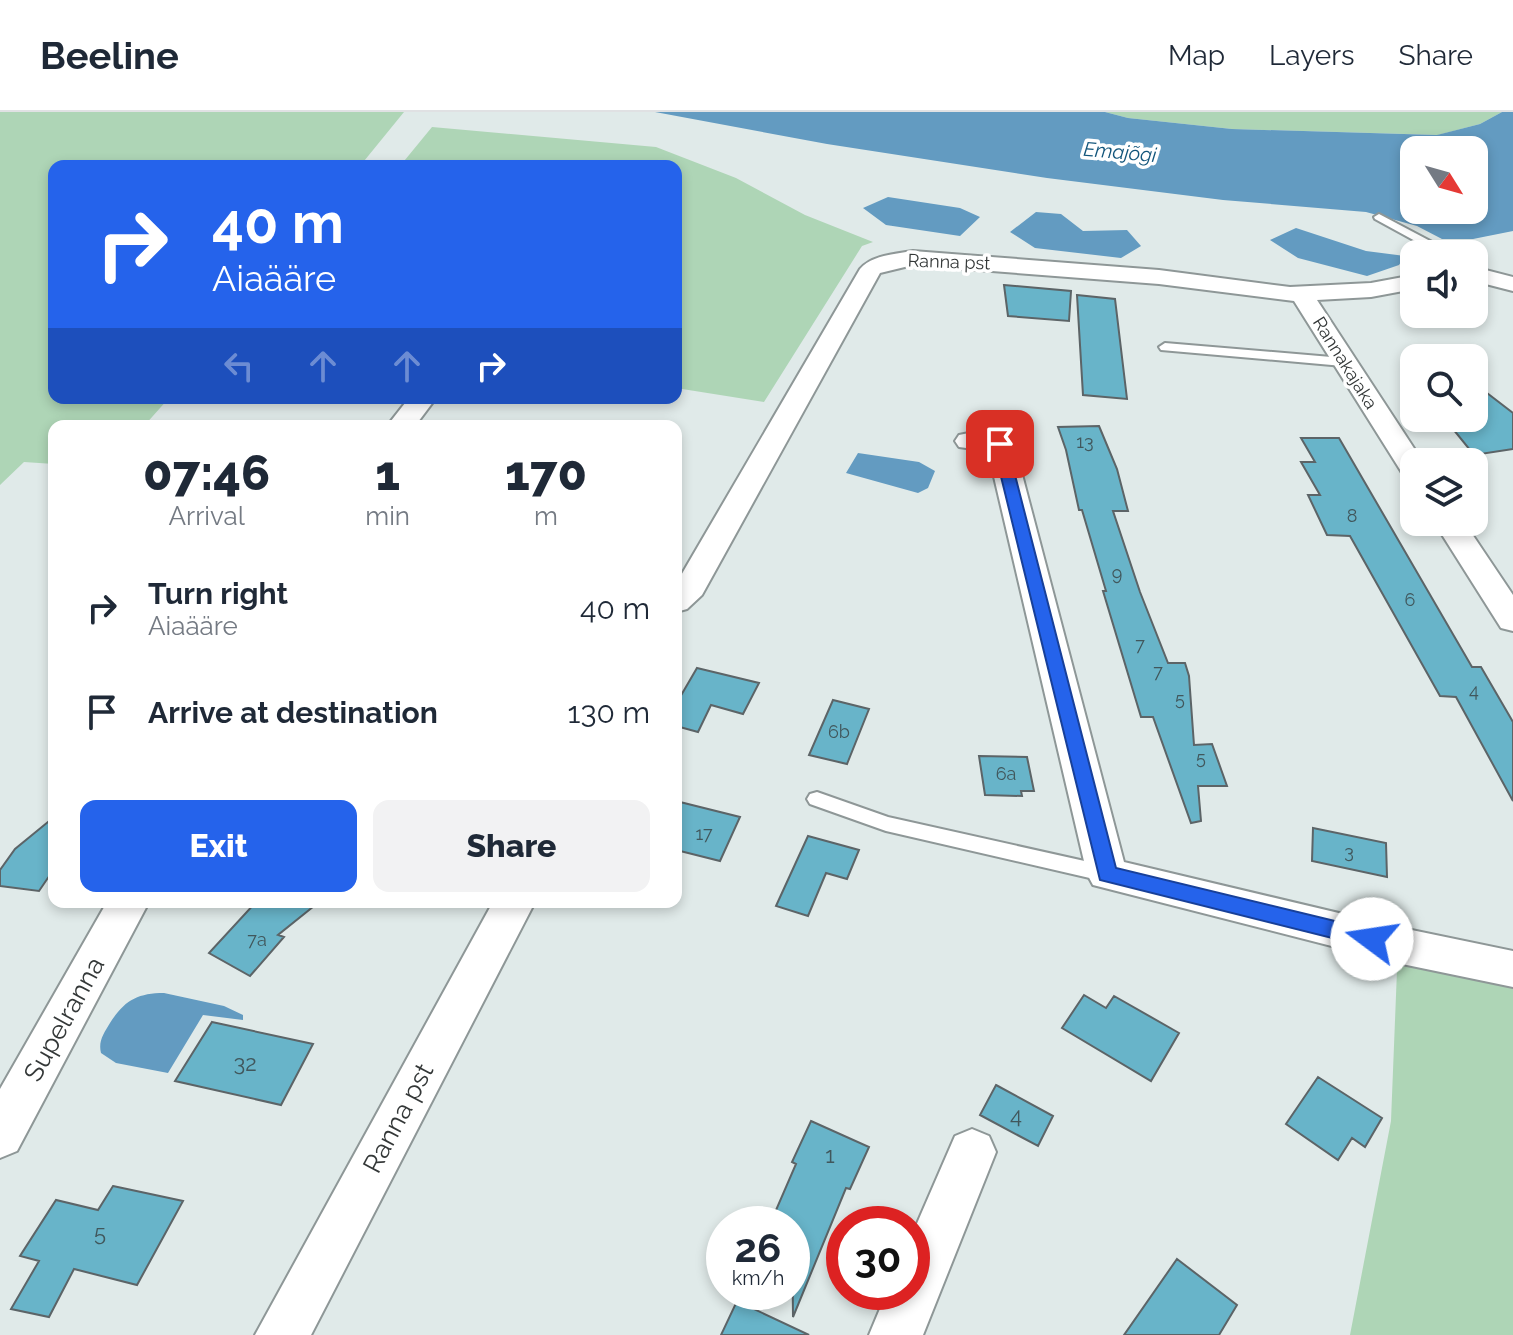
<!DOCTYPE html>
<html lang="en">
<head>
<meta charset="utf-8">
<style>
	:root { --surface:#fff; --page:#f2f2f3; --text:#1f2937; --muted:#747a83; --line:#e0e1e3; --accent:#2563eb }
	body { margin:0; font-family:Raleway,sans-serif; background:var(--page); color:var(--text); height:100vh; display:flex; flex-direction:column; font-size:30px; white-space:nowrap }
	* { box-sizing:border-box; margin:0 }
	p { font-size:26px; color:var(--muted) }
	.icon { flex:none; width:44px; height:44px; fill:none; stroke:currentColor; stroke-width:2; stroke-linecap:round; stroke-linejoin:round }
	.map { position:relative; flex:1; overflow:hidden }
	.sheet { position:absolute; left:48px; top:308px; width:634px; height:488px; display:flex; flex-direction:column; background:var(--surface); border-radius:16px; box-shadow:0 4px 12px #0003 }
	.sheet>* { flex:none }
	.hud { position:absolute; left:48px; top:48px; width:634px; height:244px; border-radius:16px; box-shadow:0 4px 12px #0003; background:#2563eb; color:#fff; overflow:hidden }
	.needle { width:52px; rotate:127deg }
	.controls { position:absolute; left:1400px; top:24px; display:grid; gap:16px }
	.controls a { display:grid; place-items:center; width:88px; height:88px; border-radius:16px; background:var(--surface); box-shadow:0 4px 12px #0003; font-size:40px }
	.speed { position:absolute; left:706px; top:1094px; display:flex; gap:16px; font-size:40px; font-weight:700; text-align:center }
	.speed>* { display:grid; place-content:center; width:104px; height:104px; border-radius:50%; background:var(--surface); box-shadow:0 4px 12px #0003; line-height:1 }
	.speed small { font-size:20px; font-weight:400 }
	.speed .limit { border:12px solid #d22; background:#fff; color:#111 }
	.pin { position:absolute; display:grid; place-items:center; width:68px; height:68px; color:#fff; margin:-34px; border-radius:16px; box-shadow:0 4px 12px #0006 }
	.me { position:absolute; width:88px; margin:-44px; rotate:284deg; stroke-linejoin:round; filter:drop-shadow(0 0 6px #0008) }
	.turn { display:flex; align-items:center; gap:28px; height:168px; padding:0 32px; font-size:36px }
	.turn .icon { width:104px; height:104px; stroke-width:2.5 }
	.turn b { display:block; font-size:56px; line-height:68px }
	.lanes { display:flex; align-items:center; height:76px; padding:0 32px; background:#0003; justify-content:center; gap:40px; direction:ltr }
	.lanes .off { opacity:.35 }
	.eta { display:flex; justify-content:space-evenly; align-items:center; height:136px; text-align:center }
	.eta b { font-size:48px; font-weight:800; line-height:56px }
	.action { display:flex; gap:16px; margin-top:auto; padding:16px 32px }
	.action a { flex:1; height:92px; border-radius:16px; background:var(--accent); color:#fff; font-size:32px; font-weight:800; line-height:92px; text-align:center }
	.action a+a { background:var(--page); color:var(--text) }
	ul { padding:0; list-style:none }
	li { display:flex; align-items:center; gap:24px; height:104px; padding:0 32px }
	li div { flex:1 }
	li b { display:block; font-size:30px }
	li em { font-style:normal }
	header { display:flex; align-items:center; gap:48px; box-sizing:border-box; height:112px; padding:0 40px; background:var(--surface); border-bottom:2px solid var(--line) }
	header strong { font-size:38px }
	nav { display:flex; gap:44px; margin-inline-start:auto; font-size:28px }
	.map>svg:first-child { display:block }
	.green { fill:#aed5b6 }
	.water { fill:#639bc1; fill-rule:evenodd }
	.building { fill:#68b4c9; stroke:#5c6467; stroke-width:2 }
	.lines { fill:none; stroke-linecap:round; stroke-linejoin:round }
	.lane-casing { stroke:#8e9797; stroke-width:4 }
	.street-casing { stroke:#8e9797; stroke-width:4 }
	.lane { fill:#fff; fill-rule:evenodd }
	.street { fill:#fff; fill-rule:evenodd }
	.route { fill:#2563eb; stroke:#184099; stroke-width:2 }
	.labels { text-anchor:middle; stroke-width:7; stroke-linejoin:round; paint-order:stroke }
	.far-street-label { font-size:18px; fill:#343838; stroke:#fff }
	.number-label { font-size:18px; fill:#41575c }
	.far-water-label { font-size:20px; font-style:italic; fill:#12557b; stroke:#fff }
	.near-number-label { font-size:22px; fill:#41575c }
	.near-street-label { font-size:26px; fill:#343838; stroke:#fff }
</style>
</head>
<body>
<header>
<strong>Beeline</strong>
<nav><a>Map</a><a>Layers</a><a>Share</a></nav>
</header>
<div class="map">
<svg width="1513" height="1223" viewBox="0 0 1513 1223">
	<rect width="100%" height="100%" fill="#e0eae9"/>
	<!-- green -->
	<path class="green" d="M0,0H404L360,54H54V286H169L144,314H54V352L24,350L0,373Z
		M1105,0H1502L1480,12L1438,23L1232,17L1128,6Z
		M432,15L656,35L736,66L805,103L873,130L862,134L764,290L676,276V54H400Z
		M1398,833L1513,858V1223H1350L1391,1009Z"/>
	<!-- water -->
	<path class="water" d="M655,0H1105L1128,6L1232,17L1437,23L1480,12L1502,0H1513V119L1473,127H1442L1417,114L1366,100L1223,88L1047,66L827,32ZM1414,38H1474V98H1414Z
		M888,85L960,96L980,105L960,124L886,113L863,96Z
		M1036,100L1061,102L1083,119L1127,118L1141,134L1121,146L1035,136L1010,120Z
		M1296,116L1366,139L1405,144L1399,153L1367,164L1298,146L1270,128Z
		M858,341L919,350L935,359L928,376L918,381L846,361Z
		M164,881L224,894L243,903V908L203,903L168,961L116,951L101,941C98,929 104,921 110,911C124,889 137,881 164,881Z"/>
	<!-- building -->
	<path class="building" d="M1004,173L1071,179L1069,209L1008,204Z
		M1077,183L1115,187L1127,287L1083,283Z
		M1474,271L1513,301V337L1474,343L1453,317L1474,315Z
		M1099,314L1117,357L1128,399H1113L1140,480L1168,551H1185L1189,564L1194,633L1212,632L1227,674H1198L1201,709L1191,711L1153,605H1141L1103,479H1106L1082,398H1079L1066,338L1058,315Z
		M1301,326H1339L1472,555H1481L1513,610V689L1456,585L1440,584L1350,424L1327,423L1308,383H1320L1301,350H1315Z
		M697,556L759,571L743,602L711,593L698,620L676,614V592Z
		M833,588L869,597L847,652L809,643Z
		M979,644L1027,645L1034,679H1021L1022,684L985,683Z
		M676,689L740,705L720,749L676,738Z
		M54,705V757L39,779L0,774V758L15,737Z
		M1313,716L1386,731L1387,765L1312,749Z
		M808,724L859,738L847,767L826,761L808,804L776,794Z
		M256,790H319L278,823L284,825L250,864L209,841Z
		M1084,883L1106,896L1114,884L1179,921L1151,969L1062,916Z
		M212,910L313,932L281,993L175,969Z
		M1318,965L1382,1006L1365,1035L1352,1026L1338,1048L1286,1012Z
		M996,973L1053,1004L1038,1034L980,1003Z
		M811,1009L869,1035L850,1077L846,1076L793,1205L792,1112H770L796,1052L792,1050Z
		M113,1074L183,1089L137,1173L74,1157L49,1205L11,1197L39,1149L20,1144L56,1088L98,1098Z
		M1177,1147L1237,1193L1219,1223H1124Z
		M737,1189L809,1223H721Z"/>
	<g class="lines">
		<defs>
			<path id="lane" d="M1379,102L1451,140L1453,142H1439L1375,107L1374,105Z
				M1165,231L1343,246L1349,250L1343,254L1161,238L1159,235Z
				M817,680L888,705L1107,754L1114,756L1117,762L1114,768L1107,770L886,719L810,692L807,687L810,682Z"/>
			<path id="street" d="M913,139L1159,158L1290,175L1371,171L1414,163V177L1371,185L1317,188L1423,350H1414V367L1404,364L1294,189L1159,172L913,153L880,161L702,483L687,497L676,500V472L860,157C872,143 895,142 913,139Z
				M1474,155L1513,165V179L1474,169Z
				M409,286H436L415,314H387Z
				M969,321L1010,326L1014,332L1124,750L1402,816L1513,839V875L1402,852L1093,773L1087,762L988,339L959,335L955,329L959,323Z
				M1434,410H1464L1513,483V519L1501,516Z
				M107,790H149L17,1039L0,1046V977Z
				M493,790H535L311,1223H255Z
				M972,1017L989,1024L996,1040L923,1223H869L887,1180H912V1123L955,1024Z"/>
		</defs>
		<!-- lane casing -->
		<use href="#lane" class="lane-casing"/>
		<!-- street casing -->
		<use href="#street" class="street-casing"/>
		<!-- lane -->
		<use href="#lane" class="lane"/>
		<!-- street -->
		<use href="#street" class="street"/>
	</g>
	<!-- route -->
	<path class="route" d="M1000,328L1007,332L1116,756L1372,818L1380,821L1383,827L1380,833L1372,836L1100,768L993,332Z"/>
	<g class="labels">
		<!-- far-street labels -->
		<g class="far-street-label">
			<text transform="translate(949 150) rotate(2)" y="6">Ranna pst</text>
			<text transform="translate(1345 251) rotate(58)" y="6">Rannakajaka</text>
		</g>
		<!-- number labels -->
		<g class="number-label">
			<text x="1085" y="336">13</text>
			<text x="1352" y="410">8</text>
			<text x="1117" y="468">9</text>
			<text x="1410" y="494">6</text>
			<text x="1140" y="539">7</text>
			<text x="1158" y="566">7</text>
			<text x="1474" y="585">4</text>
			<text x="1180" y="593">5</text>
			<text x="839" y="626">6b</text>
			<text x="1201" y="652">5</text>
			<text x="1006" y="668">6a</text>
			<text x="704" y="728">17</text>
			<text x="1349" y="746">3</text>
			<text x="257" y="834">7a</text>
		</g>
		<!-- far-water labels -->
		<g class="far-water-label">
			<text transform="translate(1120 40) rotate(5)" y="7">Emajõgi</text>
		</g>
		<!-- near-number labels -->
		<g class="near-number-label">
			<text x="245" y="959">32</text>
			<text x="1016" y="1011">4</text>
			<text x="830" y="1051">1</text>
			<text x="100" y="1129">5</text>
		</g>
		<!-- near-street labels -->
		<g class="near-street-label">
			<text transform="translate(64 907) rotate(-61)" y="9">Supelranna</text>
			<text transform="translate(398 1006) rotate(-62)" y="9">Ranna pst</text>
		</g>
	</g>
</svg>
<div class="controls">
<a><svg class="needle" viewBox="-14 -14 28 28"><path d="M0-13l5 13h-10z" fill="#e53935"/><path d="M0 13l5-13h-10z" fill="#747a83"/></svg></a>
<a><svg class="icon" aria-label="sound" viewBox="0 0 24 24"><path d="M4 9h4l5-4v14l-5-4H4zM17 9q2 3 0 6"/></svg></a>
<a><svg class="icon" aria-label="search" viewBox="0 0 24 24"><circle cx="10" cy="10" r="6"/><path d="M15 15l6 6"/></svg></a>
<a><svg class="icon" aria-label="layers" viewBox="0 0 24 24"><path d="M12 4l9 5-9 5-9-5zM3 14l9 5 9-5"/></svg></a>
</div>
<div class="speed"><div>26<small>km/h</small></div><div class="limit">30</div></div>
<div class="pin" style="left:1000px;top:332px;background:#d93025"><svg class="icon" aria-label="arrive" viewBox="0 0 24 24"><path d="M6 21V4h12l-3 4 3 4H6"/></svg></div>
<svg class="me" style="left:1372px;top:827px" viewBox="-20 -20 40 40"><circle r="19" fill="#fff"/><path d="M0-13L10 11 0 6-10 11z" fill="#2563eb"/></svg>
<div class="hud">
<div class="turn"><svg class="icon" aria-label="right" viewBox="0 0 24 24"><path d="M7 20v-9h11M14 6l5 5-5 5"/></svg><div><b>40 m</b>Aiaääre</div></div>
<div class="lanes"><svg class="icon off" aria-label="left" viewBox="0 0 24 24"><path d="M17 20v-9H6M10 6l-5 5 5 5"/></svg><svg class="icon off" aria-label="ahead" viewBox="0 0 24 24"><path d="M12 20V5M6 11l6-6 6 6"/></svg><svg class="icon off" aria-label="ahead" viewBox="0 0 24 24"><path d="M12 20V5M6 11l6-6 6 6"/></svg><svg class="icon" aria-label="right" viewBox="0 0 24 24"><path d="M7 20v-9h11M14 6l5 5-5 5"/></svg></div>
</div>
<section class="sheet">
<div class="eta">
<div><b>07:46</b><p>Arrival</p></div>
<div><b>1</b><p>min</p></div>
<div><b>170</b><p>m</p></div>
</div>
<ul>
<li><svg class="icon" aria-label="right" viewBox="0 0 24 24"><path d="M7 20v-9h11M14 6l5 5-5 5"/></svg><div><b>Turn right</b><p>Aiaääre</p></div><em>40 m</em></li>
<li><svg class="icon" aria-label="arrive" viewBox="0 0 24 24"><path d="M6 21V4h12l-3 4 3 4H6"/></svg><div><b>Arrive at destination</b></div><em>130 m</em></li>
</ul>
<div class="action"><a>Exit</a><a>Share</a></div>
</section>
</div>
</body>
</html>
